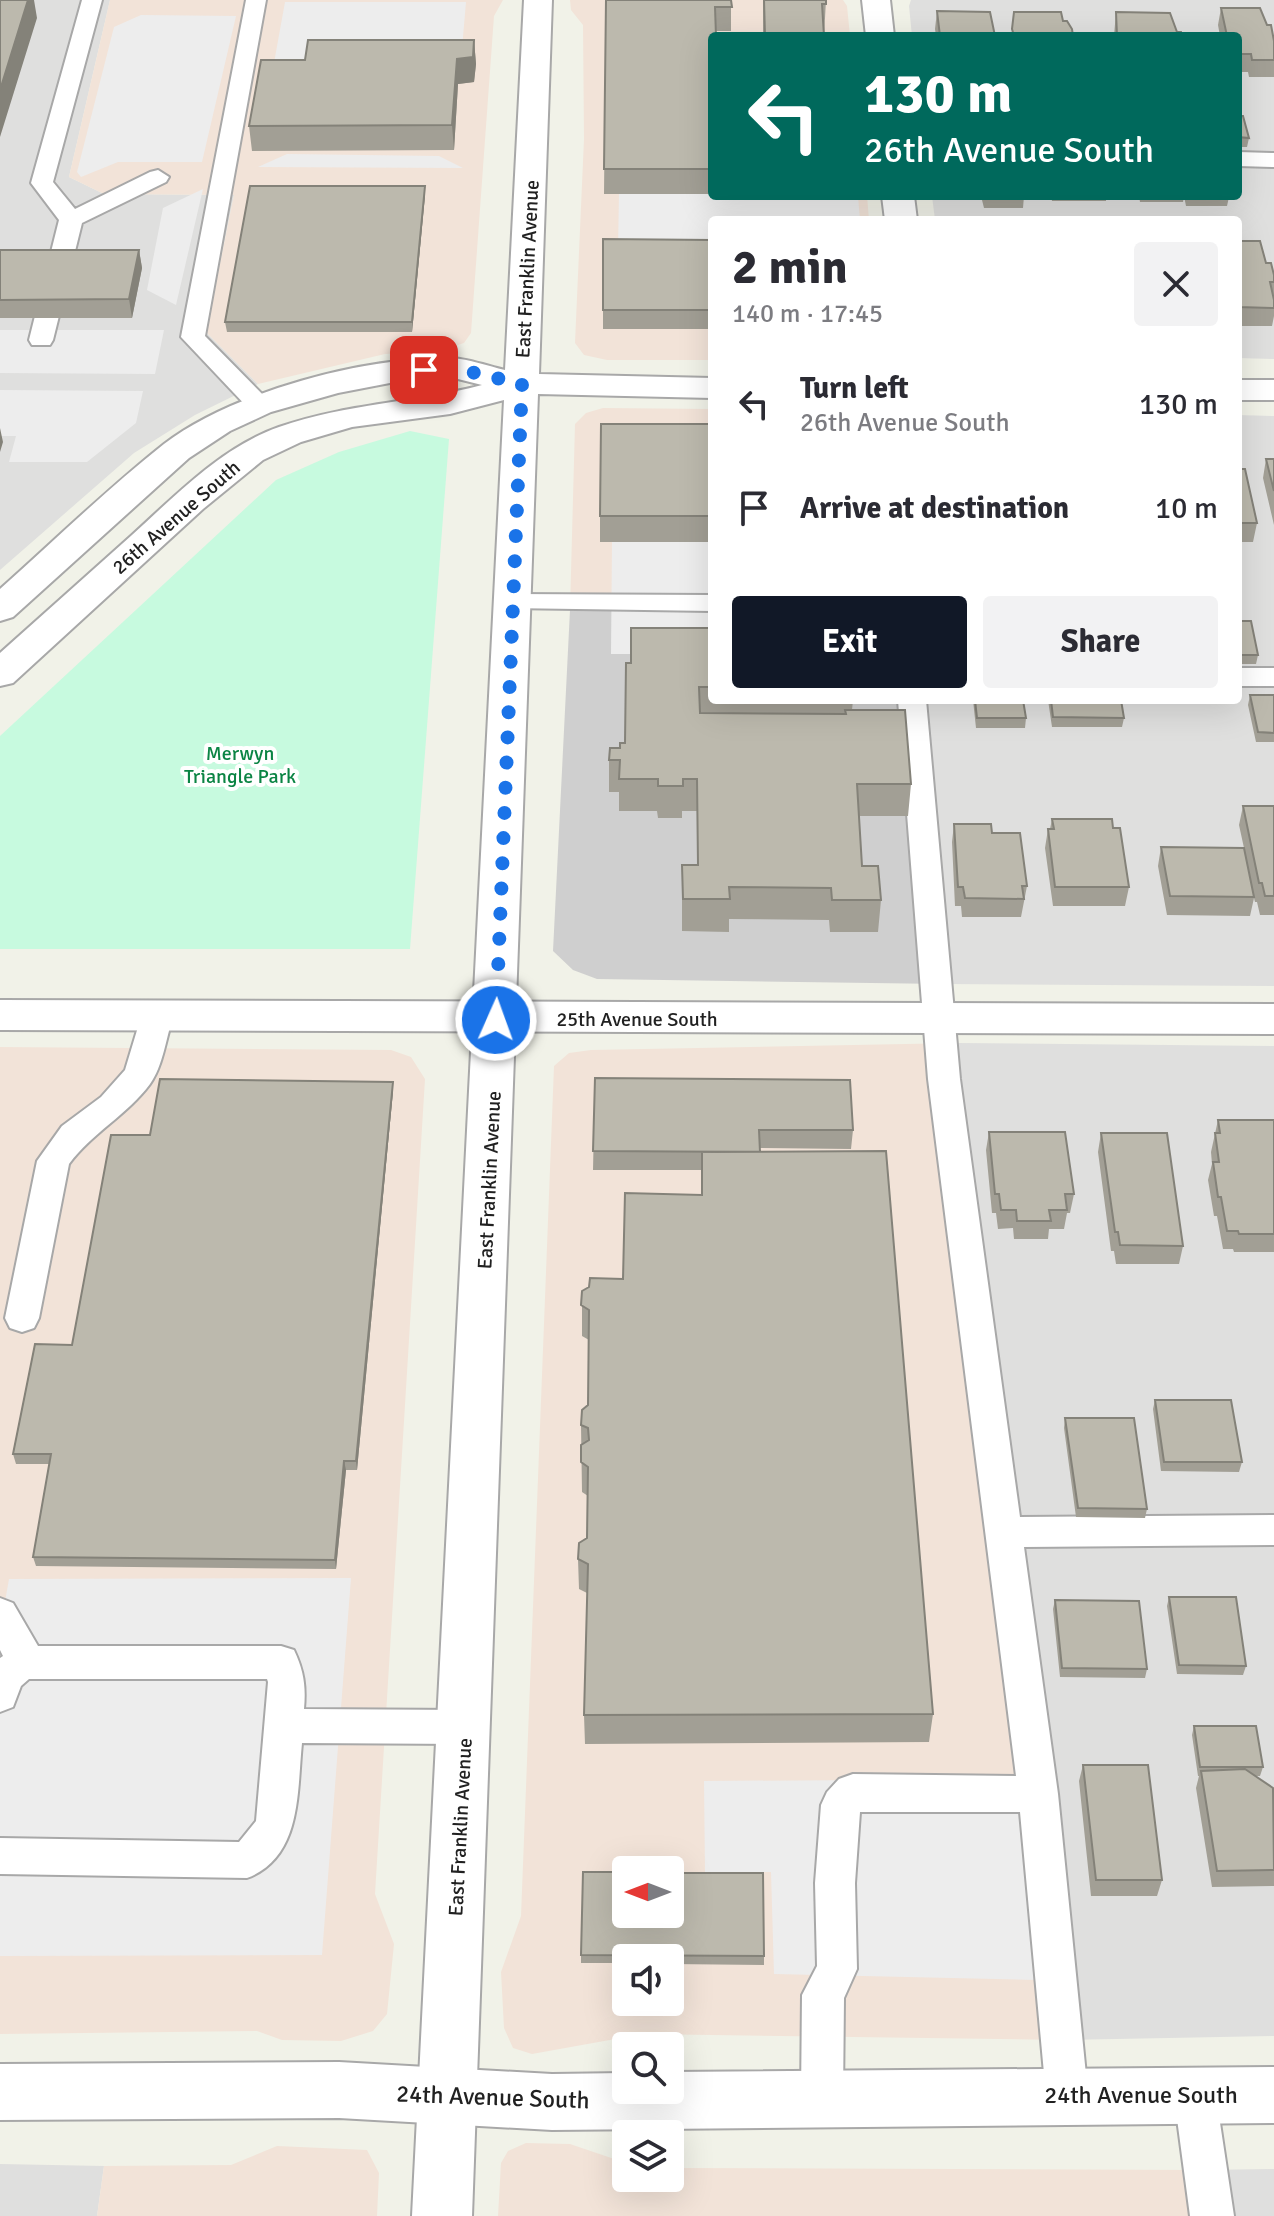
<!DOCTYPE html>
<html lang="en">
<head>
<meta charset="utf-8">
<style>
	:root { --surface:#fff; --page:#f2f2f3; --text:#2b2b33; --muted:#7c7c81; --accent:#111827 }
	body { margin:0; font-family:Signika,sans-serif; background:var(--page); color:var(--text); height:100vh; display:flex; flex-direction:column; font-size:30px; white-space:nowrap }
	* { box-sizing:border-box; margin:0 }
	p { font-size:26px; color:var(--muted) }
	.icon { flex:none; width:44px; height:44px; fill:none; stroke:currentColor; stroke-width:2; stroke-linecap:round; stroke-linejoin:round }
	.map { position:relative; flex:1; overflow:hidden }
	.panel { position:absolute; left:708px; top:216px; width:534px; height:488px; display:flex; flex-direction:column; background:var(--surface); border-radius:8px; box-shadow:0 8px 32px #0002 }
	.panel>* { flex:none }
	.guide { position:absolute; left:708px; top:32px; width:534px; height:168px; border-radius:8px; box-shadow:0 8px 32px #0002; background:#00695c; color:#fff; overflow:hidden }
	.needle { width:52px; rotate:270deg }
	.buttons { position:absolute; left:612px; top:1856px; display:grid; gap:16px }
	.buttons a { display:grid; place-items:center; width:72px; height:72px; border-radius:8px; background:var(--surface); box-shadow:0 8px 32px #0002; font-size:40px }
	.pin { position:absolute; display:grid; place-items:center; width:68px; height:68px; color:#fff; margin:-34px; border-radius:16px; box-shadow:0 4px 12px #0006 }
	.me { position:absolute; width:88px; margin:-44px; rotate:2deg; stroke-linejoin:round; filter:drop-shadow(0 0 6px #0008) }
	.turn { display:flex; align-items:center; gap:28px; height:168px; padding:0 24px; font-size:36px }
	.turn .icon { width:104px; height:104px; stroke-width:2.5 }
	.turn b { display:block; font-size:56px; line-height:68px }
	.round { display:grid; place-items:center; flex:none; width:84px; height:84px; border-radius:8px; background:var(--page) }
	.head { display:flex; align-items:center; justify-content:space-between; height:136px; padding:0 24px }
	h1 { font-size:48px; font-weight:700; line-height:60px }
	.primary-button { display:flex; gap:16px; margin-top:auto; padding:16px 24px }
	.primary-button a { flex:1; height:92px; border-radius:8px; background:var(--accent); color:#fff; font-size:32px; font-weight:700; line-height:92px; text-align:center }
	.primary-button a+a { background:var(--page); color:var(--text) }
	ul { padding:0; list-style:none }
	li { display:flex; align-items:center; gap:24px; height:104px; padding:0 24px }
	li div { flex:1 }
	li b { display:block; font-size:30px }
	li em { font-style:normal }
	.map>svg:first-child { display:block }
	.residential { fill:#dfdfde }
	.commercial { fill:#f2e3d8; fill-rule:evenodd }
	.religious { fill:#cfcfcf }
	.park { fill:#c7fadf }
	.parking { fill:#ededed }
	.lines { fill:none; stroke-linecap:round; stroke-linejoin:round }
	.service-casing { stroke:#a8a8a8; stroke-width:4 }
	.minor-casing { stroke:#a8a8a8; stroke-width:4 }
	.tertiary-casing { stroke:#a8a8a8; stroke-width:4 }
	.service { fill:#fff; fill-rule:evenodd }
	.minor { fill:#fff; fill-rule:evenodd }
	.tertiary { fill:#fff; fill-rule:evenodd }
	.wall { fill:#a29f95 }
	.shaded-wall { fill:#848279 }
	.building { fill:#bcb9ad; stroke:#848279; stroke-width:2 }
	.route { stroke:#1a73e8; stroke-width:14; stroke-dasharray:0 25.2 }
	.labels { text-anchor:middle; stroke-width:8; stroke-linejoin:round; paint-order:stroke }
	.street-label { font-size:20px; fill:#212121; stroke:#fff }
	.park-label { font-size:20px; fill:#0b8444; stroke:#fff }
	.near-street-label { font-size:24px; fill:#212121; stroke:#fff }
</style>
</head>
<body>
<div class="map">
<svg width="1274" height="2216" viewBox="0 0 1274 2216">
	<rect width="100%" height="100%" fill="#f1f2e8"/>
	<!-- residential -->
	<path class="residential" d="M0,0H110L69,177L104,194L234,195L206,332L258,384L195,415L134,453L0,570Z
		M911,0H1274V359L1238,358V220H935L932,196H1238V36H912L909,6Z
		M1238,415L1274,416V986L944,984L919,700H1238Z
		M958,1043L1274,1046V2036L1064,2040L968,1175Z
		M0,2164L104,2166L97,2216H0Z
		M1274,2169V2216H1207L1201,2170Z"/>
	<!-- commercial -->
	<path class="commercial" d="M110,0H503L494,16L471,333L464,343L440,351L385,354L258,384L206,332L234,195L104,194L69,177Z
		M570,0H843L847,6L850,36H712V196H867L869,220H712V360H607L584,355L575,343L584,139L583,25L571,10Z
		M603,408L712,409V610H570L575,424L586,413Z
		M958,1043L968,1175L1064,2040L643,2034L532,2054L513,2048L504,2028L501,1972L521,1916L554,1066L569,1053L591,1050ZM626,1870H670V1914H626ZM626,1958H670V2002H626Z
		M0,1047L391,1050L411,1057L425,1079L375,1894L394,1944L387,2014L373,2031L341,2041L282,2040L257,2031L0,2034Z
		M526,2143L570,2144L626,2163V2178H670V2168L1201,2170L1207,2216H498L501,2163L508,2151Z
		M277,2146L367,2150L379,2173L377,2216H97L104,2166L231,2165Z"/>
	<!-- religious -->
	<path class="religious" d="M570,610H712V700H919L944,984L597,979L573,970L553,951Z"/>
	<!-- park -->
	<path class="park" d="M410,431L449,439L410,949H0V736L276,480L339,452Z"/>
	<!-- parking -->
	<path class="parking" d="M285,2H466L461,60L270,85Z
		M141,15L236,16L202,162H118L81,177L77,172L114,27Z
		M287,154L439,156L463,168L258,167Z
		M203,189L176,305L147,290L163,208Z
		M619,193L858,196L860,220H712V250H618Z
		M0,330H164L155,374L0,373Z
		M0,390L143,391L136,423L87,462H9L16,436H0Z
		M612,542H712V654H611Z
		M351,1578L322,1955L0,1956V1630L9,1579Z
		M1018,1779L1037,1980L774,1974L771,1872H705L704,1781Z"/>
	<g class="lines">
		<defs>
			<path id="service" d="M82,0H102L53,182L75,209L150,172L158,170L169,177L166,182L82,223L53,340L50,345H32L29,340L59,220L31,183Z
				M246,0H266L205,336L268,400L271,405L268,410H250L181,337Z
				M1238,152L1274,153V167L1238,166Z
				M513,594L712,595V611L504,608L500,602L504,596Z
				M1238,668H1274V686H1238Z
				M898,700H926L960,1079L1020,1517L1274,1515V1545L1024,1547L1058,1794L1088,2095L1082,2110L1067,2116L1052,2110L1046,2095L1020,1812H860L855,1883L857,1969L844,1998L843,2098L837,2113L822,2119L807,2113L801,2098L802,1995L817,1966L815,1883L821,1805L827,1792L839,1779L853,1774L1016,1776L928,1079Z
				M157,1006L168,1009L173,1017C166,1038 163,1066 150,1084C127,1115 92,1133 69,1164L39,1318L34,1328L22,1332L10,1328L5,1318L37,1161L62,1126L101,1097L125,1070L141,1017L146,1009Z
				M0,1598L13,1603L38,1646H281L294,1650C304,1671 306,1687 304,1709L464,1710L478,1715L483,1727L478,1739L464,1744L302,1743C297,1792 302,1857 247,1878L0,1874V1838L239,1842L256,1821L268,1682L267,1679H29L21,1686L13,1707L0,1712V1658L3,1656L0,1650Z
				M1195,2075L1210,2081L1216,2096L1234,2216H1190L1174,2096L1180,2081Z"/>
			<path id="minor" d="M862,0H890L894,36H866Z
				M882,196H914L917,220H885Z
				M0,1000L1274,1004V1034L0,1030Z
				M339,2062L552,2074L626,2073V2090H670V2072L1274,2067V2123L552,2130L339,2118L0,2120V2064Z"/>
			<path id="tertiary" d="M524,0H552L539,374L712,378V398L538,394L472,2216H412L504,400L450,414L352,427L301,442L263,460L203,509L13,683L0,686V653C44,614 88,574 132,535C176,495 222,447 279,427C348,403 414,403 482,385L454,378L395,382L338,393L271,412L230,431L189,458L13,617L0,621V589C54,541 107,489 164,444C232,392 366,356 452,358C469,359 488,366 505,370Z
				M1238,380H1274V400H1238Z"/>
		</defs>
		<!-- service casing -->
		<use href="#service" class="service-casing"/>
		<!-- minor casing -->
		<use href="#minor" class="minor-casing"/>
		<!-- tertiary casing -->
		<use href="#tertiary" class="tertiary-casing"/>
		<!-- service -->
		<use href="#service" class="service"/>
		<!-- minor -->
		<use href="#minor" class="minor"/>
		<!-- tertiary -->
		<use href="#tertiary" class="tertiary"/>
	</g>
	<!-- wall -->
	<path class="wall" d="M606,0H731V31H716L712,36V194H604Z
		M763,0H826L824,36H763Z
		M1221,8L1274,41V77H1249L1248,72H1238V36H1220L1218,25Z
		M937,11L995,36H936L935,29Z
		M1116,12L1177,32L1182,36H1114Z
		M474,40L476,64L474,82L458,84L454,150L252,151L249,126L305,60Z
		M1238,116L1249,138L1247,147H1238Z
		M425,195L412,332H227L225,322Z
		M978,196H1024L1023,208H984L982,200H979Z
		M1051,196H1106V201H1052Z
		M1139,196H1184L1183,202H1140Z
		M1184,196H1229V197L1227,206H1186Z
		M603,239L712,240V329H603Z
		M1238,241L1266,263L1274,275V316L1272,326H1238Z
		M0,250H139L142,268L132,318H0Z
		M712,424V542H600V516Z
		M1238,458L1257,523L1253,542H1238Z
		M1266,459H1274V525L1263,478Z
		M1238,621L1258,655L1256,664H1238Z
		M712,628V700H853L852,710L911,784L908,816H859L862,866L881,900L878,932H830L829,920L729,919V932L682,931V865H697V811H682V818H658L657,811H619V792H609V760L625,743L631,663Z
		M1250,695H1274V742H1256L1248,705Z
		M973,700H1023L1026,718L1025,728H976Z
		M1048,700H1121L1124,718L1122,727H1052Z
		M1243,806H1274V915H1260L1257,902H1255L1254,898L1250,916L1167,915L1158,866L1161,847L1244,848L1239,825Z
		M1052,819L1113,828L1129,887L1125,906H1053L1045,848L1048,829H1050Z
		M954,824L992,833L1027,886L1021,917H962L961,906H955L952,842Z
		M595,1078L853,1130L851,1149L760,1148V1152L933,1714L929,1742L585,1744L584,1715L587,1593L579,1589L578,1559L587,1538L588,1496L582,1492L581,1425L588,1405L589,1340L582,1336V1291L623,1279L701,1195L702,1170H593Z
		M393,1091L357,1470H346L336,1569L36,1566L33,1557L50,1464H16L13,1454L72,1345L150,1135Z
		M1218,1120H1274V1252H1234L1233,1249H1223L1217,1216H1214L1208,1180L1212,1164L1211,1152Z
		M989,1132L1074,1194L1070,1213H1067L1064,1229H1049L1048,1239H1014L1013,1228L998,1229L996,1213H992L986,1150Z
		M1101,1133L1183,1246L1179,1264H1116L1114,1251H1111L1098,1152Z
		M1155,1400L1242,1462L1239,1472L1161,1471L1153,1409Z
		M1065,1418L1147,1509L1145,1518L1076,1517L1064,1428Z
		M1169,1597L1246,1666L1243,1675L1177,1674L1167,1606Z
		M1055,1600L1147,1669L1145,1678L1060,1677L1053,1609Z
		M1194,1726L1263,1767L1260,1776H1255L1274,1793V1886L1212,1887L1196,1788L1199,1776H1198L1192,1735Z
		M1083,1765L1162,1880L1157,1896H1091L1079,1781Z
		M581,1955L764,1956V1965L670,1964V1958H626V1963H581Z"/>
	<!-- shaded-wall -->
	<path class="shaded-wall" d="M28,0H34L37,18L0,137V90Z
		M474,40L476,64L474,82L458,84L454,150L452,125L457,59Z
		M425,186V195L412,332V322Z
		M139,250L142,268L132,318L129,299Z
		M0,428L3,442L0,452Z
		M393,1082V1091L357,1470L356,1461Z
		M344,1461L346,1470L336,1569L335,1560Z"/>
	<!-- building -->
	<path class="building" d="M0,0H28L0,90Z
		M606,0H731L732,7H715L716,36H712V169H604Z
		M764,0H826V4H822L824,36H765Z
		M1221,8H1260L1267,25H1271L1274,41V60H1252L1251,54H1238V36H1227Z
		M937,11L990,12L995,36H940Z
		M1014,12H1061L1063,21H1067L1072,29L1073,36H1014L1012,29Z
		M1116,12L1170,13L1177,32H1181L1182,36H1117Z
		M308,40H474L473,57L457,59L452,125L249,126L261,60H305Z
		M1238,116H1243L1249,138L1238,137Z
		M250,186H425L412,322H225Z
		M984,196H1024V199H985Z
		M1188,196H1229V197H1188Z
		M603,239L712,240V310H603Z
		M1238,241H1260L1266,263H1271L1274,275V282H1270L1274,300V308L1238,307Z
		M0,250H139L129,299L0,300Z
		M601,424H712V516H600Z
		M1238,458L1240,469H1245L1257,523H1238Z
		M1266,459H1274V491Z
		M1238,621H1251L1258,655H1238Z
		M631,628H712V687H699L700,713L846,714L845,710H905L911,784H857L862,866H878L881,900H832L831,888L729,887L730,899H683L682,865H698L697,779H683V786H658V779H619L620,760H609L610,748H620V743H625L626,663H631Z
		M1250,695H1274V733L1258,732Z
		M975,700H1023L1026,718H977Z
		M1051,700H1121L1124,718L1053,717Z
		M1243,806H1274V896H1265L1262,883H1259Z
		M1052,819H1112L1113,828H1120L1129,887H1055L1048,829H1054Z
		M954,824H991L992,833H1020L1027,886H1022L1024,899L965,898L963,887H958Z
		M1161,847L1244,848L1254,897L1170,896Z
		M595,1078L850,1080L853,1130H759L760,1152L593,1151Z
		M160,1079L393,1082L356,1461H344L335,1560L33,1557L51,1454H13L35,1344L72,1345L111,1135H150Z
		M1218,1120H1274V1234H1239L1238,1231H1227L1221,1197H1218L1213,1162H1219L1215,1133H1220Z
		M989,1132H1065L1074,1194H1065L1067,1210H1049L1051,1221H1017L1016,1210H1001L999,1194H995Z
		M1101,1133H1167L1183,1246L1120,1245L1118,1232H1115Z
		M886,1151L933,1714L584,1715L588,1564L578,1559L579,1543L587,1538L588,1467L581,1462V1445L589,1440L588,1428L581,1425L582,1410L588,1405L589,1310L581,1305L582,1291L589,1287L590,1278L623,1279L625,1193L702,1195V1152Z
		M1155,1400H1231L1242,1462H1164Z
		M1065,1418H1134L1147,1509L1078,1508Z
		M1169,1597H1236L1246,1666L1179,1665Z
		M1055,1600L1139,1601L1147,1669L1062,1668Z
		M1194,1726H1256L1263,1767H1200Z
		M1083,1765H1148L1162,1880H1096Z
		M1245,1769L1273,1788L1274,1870L1217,1871L1201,1771Z
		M583,1872H626V1914H670V1873H763L764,1956L581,1955Z"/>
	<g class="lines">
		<!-- route -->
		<path class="route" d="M424,370L454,368L522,384L496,1020"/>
	</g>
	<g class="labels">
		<!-- street labels -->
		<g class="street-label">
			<text transform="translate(527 269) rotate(-87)" y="7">East Franklin Avenue</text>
			<text transform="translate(176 517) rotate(-41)" y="7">26th Avenue South</text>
			<text x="637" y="1026">25th Avenue South</text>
			<text transform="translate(489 1180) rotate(-87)" y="7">East Franklin Avenue</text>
			<text transform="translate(460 1827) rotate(-87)" y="7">East Franklin Avenue</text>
		</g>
		<!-- park labels -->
		<g class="park-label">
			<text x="240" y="760">Merwyn<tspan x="240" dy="23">Triangle Park</tspan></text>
		</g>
		<!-- near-street labels -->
		<g class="near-street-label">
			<text x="1141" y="2103">24th Avenue South</text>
			<text transform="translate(493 2097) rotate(2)" y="8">24th Avenue South</text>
		</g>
	</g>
</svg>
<div class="buttons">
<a><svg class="needle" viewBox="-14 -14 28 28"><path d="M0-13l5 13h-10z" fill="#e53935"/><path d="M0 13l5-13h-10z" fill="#7c7c81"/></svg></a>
<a><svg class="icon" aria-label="sound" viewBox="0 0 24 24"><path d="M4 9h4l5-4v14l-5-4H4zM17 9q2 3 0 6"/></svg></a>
<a><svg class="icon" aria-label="search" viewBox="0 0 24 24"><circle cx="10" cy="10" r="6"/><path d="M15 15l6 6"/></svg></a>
<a><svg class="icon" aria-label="layers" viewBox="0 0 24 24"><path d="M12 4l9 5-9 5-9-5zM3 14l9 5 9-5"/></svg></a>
</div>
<div class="pin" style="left:424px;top:370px;background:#d93025"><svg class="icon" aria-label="arrive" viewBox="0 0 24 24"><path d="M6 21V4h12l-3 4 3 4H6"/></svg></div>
<svg class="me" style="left:496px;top:1020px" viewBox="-20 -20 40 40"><circle r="17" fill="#1a73e8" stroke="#fff" stroke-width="3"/><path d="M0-11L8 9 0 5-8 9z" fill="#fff"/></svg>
<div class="guide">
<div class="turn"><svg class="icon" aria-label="left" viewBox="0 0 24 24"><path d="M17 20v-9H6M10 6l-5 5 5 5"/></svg><div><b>130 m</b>26th Avenue South</div></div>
</div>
<section class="panel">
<div class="head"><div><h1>2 min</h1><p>140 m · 17:45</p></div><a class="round"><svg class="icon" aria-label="close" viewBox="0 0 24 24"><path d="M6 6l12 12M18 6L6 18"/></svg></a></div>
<ul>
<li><svg class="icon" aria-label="left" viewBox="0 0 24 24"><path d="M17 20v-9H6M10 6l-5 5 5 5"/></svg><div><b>Turn left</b><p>26th Avenue South</p></div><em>130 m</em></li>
<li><svg class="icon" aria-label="arrive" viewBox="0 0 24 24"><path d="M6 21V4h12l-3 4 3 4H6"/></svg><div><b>Arrive at destination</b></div><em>10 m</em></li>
</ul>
<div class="primary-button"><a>Exit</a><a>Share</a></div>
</section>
</div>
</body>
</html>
